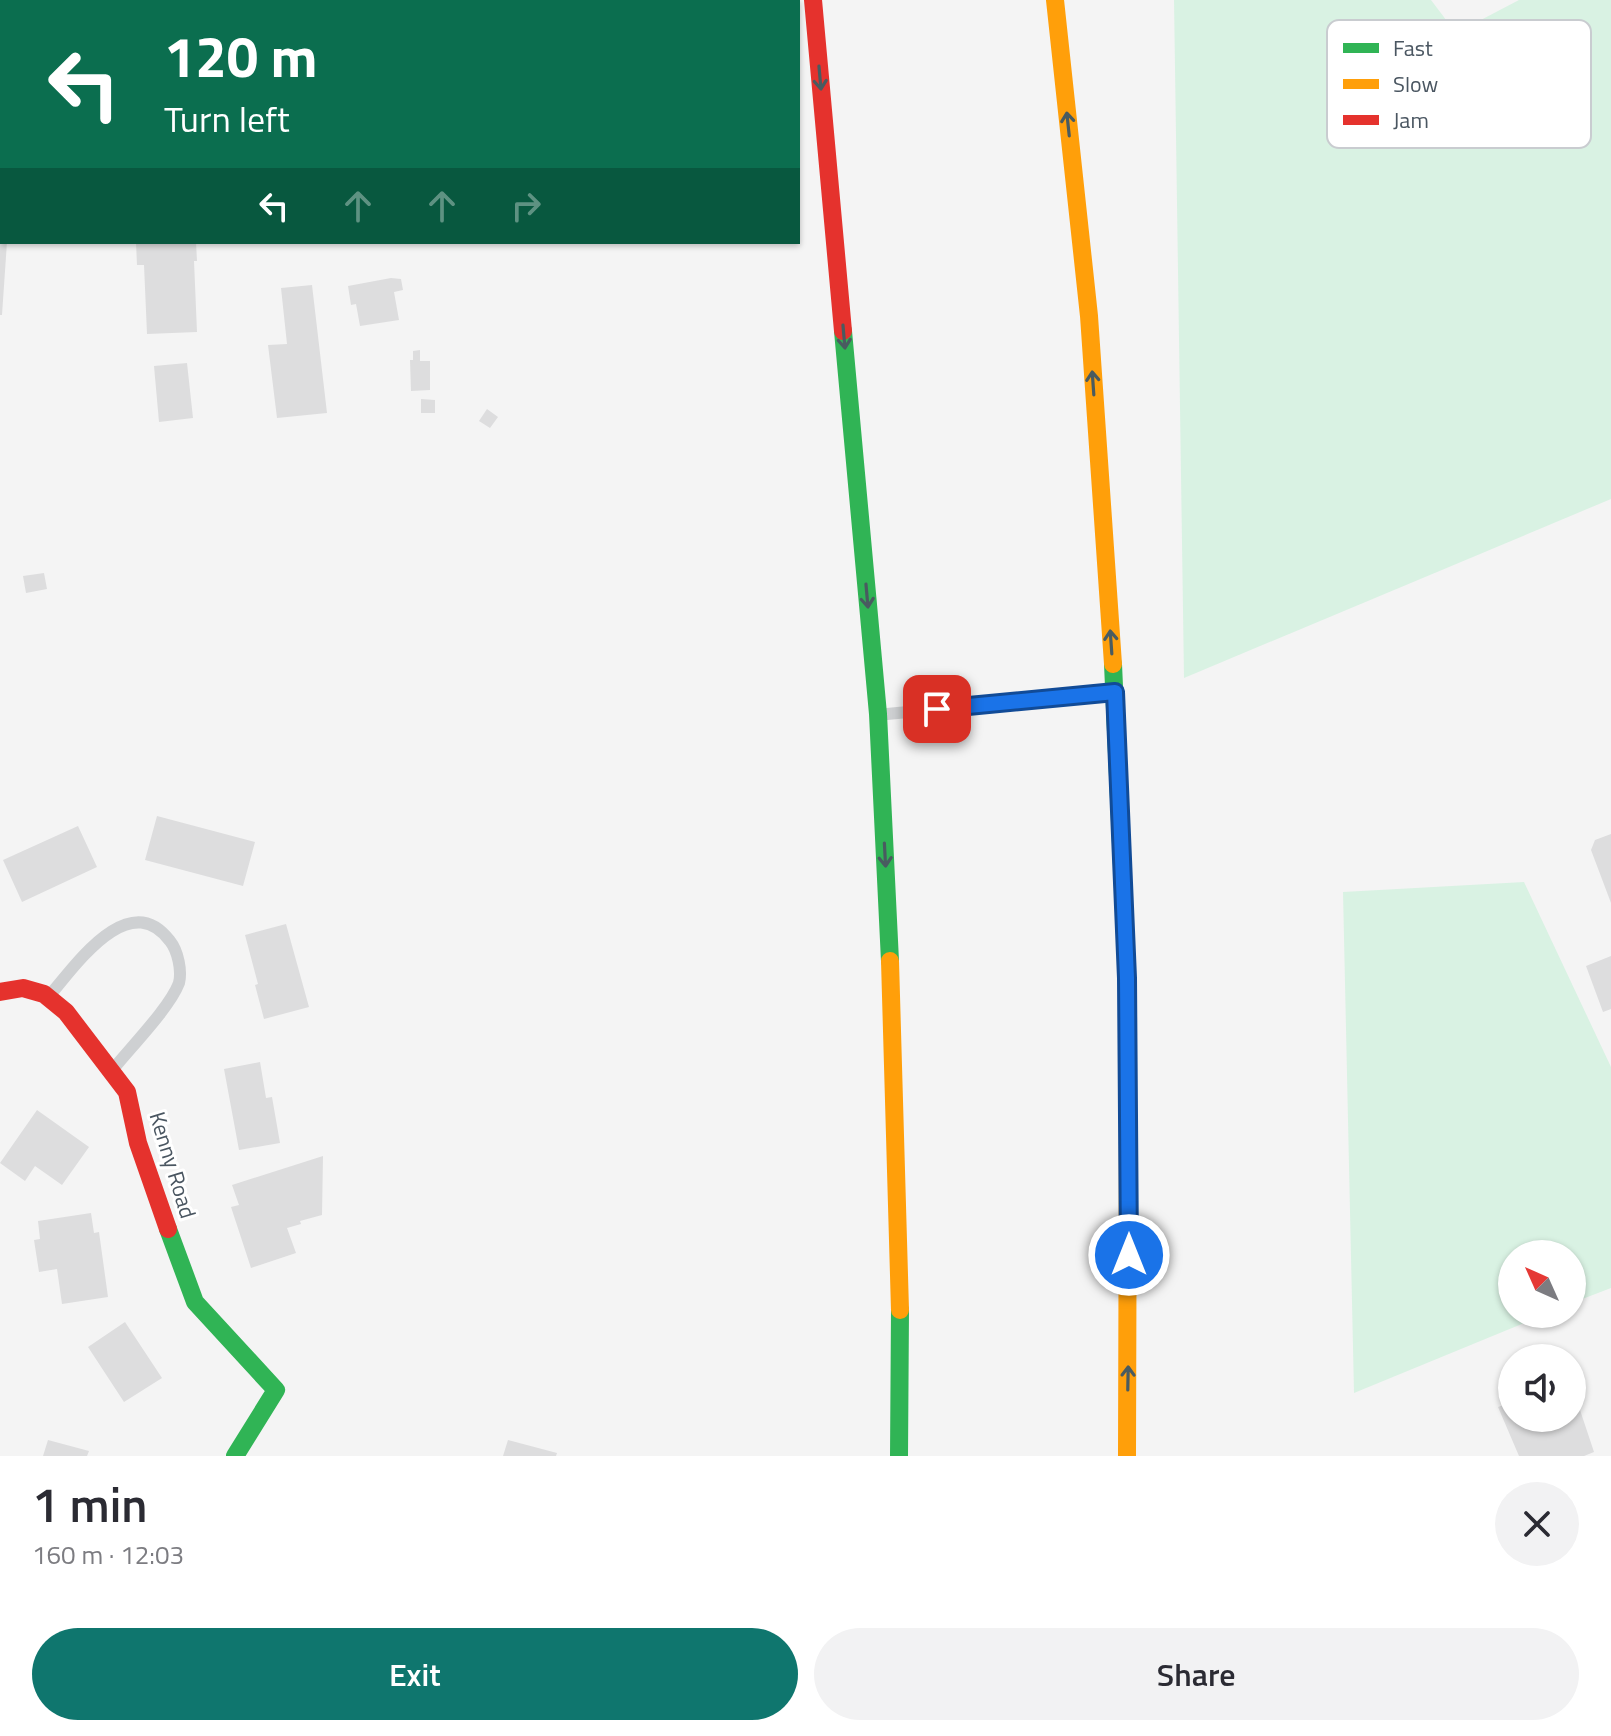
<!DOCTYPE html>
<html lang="en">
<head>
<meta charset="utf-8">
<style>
	:root { --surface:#fff; --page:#f2f2f3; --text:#2b2b33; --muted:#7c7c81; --accent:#0f766e }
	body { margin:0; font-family:"Titillium Web",sans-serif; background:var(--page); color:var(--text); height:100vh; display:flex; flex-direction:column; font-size:30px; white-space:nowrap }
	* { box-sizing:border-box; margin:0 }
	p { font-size:26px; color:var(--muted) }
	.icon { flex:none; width:44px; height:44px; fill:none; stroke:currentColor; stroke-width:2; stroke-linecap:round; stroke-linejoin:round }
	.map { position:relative; height:1456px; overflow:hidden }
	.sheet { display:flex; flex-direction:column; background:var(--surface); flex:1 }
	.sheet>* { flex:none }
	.banner { position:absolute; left:0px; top:0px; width:800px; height:244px; box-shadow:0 2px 6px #0004; background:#0b6e4f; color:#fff; overflow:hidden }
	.needle { width:52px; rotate:315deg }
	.controls { position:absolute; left:1498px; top:1240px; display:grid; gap:16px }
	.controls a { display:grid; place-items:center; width:88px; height:88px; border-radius:50%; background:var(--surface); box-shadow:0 2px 6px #0004; font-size:40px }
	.pin { position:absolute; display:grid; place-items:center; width:68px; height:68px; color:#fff; margin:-34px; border-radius:16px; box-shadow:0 4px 12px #0006 }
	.me { position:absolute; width:88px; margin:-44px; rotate:0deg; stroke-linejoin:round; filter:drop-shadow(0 0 6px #0008) }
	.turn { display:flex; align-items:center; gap:28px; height:168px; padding:0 32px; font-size:36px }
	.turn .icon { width:104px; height:104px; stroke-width:2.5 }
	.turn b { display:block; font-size:56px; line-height:68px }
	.lanes { display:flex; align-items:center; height:76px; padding:0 32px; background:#0003; justify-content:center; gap:40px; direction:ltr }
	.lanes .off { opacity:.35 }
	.round { display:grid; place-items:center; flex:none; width:84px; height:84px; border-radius:42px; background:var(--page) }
	.head { display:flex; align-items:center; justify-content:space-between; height:136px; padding:0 32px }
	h1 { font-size:48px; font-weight:600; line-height:60px }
	.button { display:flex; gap:16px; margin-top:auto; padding:16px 32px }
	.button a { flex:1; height:92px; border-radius:48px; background:var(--accent); color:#fff; font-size:32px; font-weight:600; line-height:92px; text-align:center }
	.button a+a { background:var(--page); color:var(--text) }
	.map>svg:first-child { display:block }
	.green { fill:#d9f2e3 }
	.building { fill:#ddddde }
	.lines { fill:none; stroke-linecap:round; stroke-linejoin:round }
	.lane { stroke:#ced0d2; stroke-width:12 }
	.street { stroke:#ced0d2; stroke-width:26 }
	.fast { stroke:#30b455; stroke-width:18 }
	.slow { stroke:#ff9f0a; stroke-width:18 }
	.jam { stroke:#e5322d; stroke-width:18 }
	.oneway { stroke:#495b60 }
	.route-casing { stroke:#114b97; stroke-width:20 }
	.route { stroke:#1a73e8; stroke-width:14 }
	.labels { text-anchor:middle; stroke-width:6; stroke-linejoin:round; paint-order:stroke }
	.street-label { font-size:22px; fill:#4a5661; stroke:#fff }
	.key { fill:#fff; stroke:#c9ccd0; stroke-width:2 }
	.key-label { font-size:22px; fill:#4a5661 }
</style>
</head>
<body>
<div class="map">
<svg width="1611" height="1456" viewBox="0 0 1611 1456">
	<rect width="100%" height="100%" fill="#f4f4f4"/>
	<!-- green -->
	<path class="green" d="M1174,0H1431L1456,33L1519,0H1611V499L1184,678Z
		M1524,882L1611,1067V1288L1572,1303V1254H1512V1314H1546L1354,1393L1343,892Z"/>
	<!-- building -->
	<path class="building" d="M0,242H7L2,315H0Z
		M136,242H196L197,261H194L197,332L147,334L144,265H137Z
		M391,278L401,279L403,290L394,292L399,320L360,326L356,304L351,305L348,286Z
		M312,285L327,413L277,418L268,345L287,344L281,288Z
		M420,350V361H430V390L411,391L410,360H413V351Z
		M187,363L193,418L159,422L154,366Z
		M421,399L435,400V413H421Z
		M487,409L498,417L490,428L479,421Z
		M44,573L47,589L26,593L23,576Z
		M157,816L255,842L243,886L145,860Z
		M78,826L97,867L22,902L3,860Z
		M1611,834V903L1591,850L1595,840Z
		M286,924L309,1007L264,1019L255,985L258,984L245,935Z
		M1611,956V1009L1603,1012L1586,966Z
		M260,1062L266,1098L272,1097L280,1143L239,1150L224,1069Z
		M37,1110L89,1147L62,1185L35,1166L25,1181L0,1163Z
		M323,1156L322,1215L300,1221L301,1224L287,1228L296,1253L251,1268L231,1207L239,1205L232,1185Z
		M91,1213L94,1233L99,1232L108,1297L62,1304L57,1269L39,1272L34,1240L40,1239L38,1221Z
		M125,1322L162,1378L124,1402L88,1347Z
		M1572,1386L1594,1452L1584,1456H1519L1498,1407L1512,1402V1418H1572Z
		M48,1440L89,1451L87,1456H43Z
		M508,1440L557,1453L556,1456H503Z"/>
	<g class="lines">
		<!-- lane -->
		<path class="lane" d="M124,0L125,2
			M887,714L1108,693
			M50,995C76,965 129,887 170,941C178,951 182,971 179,983C170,1007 132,1046 115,1067"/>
		<!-- street -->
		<path class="street" d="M502,0V2"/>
		<!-- fast -->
		<path class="fast" d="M843,331L878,714L890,961
			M1113,664L1127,978L1128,1100
			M168,1229L195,1302L276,1390L235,1456
			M899,1456L900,1310"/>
		<!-- slow -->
		<path class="slow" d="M1055,0L1089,316L1113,664
			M890,961L900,1310
			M1127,1456L1128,1100"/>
		<!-- jam -->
		<path class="jam" d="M813,0L843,331
			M0,992L23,988L44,994L66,1012L127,1092L138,1143L168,1229"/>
	</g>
	<!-- one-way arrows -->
	<defs><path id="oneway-shaft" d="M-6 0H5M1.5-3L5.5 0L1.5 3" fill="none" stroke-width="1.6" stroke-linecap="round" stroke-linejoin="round" transform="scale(2)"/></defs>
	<g class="oneway">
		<use href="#oneway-shaft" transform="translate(820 78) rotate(85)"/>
		<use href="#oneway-shaft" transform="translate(1068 124) rotate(-96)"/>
		<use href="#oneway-shaft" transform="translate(844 337) rotate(85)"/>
		<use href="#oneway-shaft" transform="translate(1093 383) rotate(-94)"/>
		<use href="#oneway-shaft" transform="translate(867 596) rotate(85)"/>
		<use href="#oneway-shaft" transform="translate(1111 642) rotate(-94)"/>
		<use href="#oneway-shaft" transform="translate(885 855) rotate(87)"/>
		<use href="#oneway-shaft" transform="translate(1128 1378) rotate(-89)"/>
	</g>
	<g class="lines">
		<defs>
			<path id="route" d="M937,709L1115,692L1127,978L1129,1255"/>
		</defs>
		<!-- route casing -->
		<use href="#route" class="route-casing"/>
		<!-- route -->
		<use href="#route" class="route"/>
	</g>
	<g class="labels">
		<!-- street labels -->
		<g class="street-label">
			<text transform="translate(173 1165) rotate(73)" y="8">Kenny Road</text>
		</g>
	</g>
	<!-- legend -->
	<rect x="1327" y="20" width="264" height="128" rx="12" class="key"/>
	<rect x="1343" y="43" width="36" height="10" fill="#30b455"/>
	<rect x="1343" y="79" width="36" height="10" fill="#ff9f0a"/>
	<rect x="1343" y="115" width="36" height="10" fill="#e5322d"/>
	<g class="key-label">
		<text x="1393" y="56">Fast</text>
		<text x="1393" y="92">Slow</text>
		<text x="1393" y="128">Jam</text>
	</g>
</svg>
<div class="controls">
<a><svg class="needle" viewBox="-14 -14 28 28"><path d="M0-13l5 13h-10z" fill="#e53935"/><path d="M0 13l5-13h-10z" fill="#7c7c81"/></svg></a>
<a><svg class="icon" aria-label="sound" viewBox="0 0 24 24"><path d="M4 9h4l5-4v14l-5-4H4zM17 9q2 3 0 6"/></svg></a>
</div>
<div class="pin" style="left:937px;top:709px;background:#d93025"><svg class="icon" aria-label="arrive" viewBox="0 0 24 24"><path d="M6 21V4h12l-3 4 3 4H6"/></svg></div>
<svg class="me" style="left:1129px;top:1255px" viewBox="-20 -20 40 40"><circle r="17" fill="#1a73e8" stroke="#fff" stroke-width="3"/><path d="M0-11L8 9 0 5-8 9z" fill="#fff"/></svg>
<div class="banner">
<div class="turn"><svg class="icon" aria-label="left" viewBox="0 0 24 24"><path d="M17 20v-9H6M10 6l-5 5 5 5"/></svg><div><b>120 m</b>Turn left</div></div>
<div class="lanes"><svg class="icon" aria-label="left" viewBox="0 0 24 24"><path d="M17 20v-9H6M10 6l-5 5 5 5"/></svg><svg class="icon off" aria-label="ahead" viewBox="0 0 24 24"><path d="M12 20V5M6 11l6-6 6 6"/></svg><svg class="icon off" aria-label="ahead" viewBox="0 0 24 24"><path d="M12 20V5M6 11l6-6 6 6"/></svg><svg class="icon off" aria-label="right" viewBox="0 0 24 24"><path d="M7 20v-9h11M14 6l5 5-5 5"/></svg></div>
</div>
</div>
<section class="sheet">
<div class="head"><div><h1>1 min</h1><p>160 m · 12:03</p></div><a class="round"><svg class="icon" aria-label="close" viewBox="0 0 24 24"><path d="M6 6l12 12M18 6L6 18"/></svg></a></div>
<div class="button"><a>Exit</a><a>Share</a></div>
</section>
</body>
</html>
